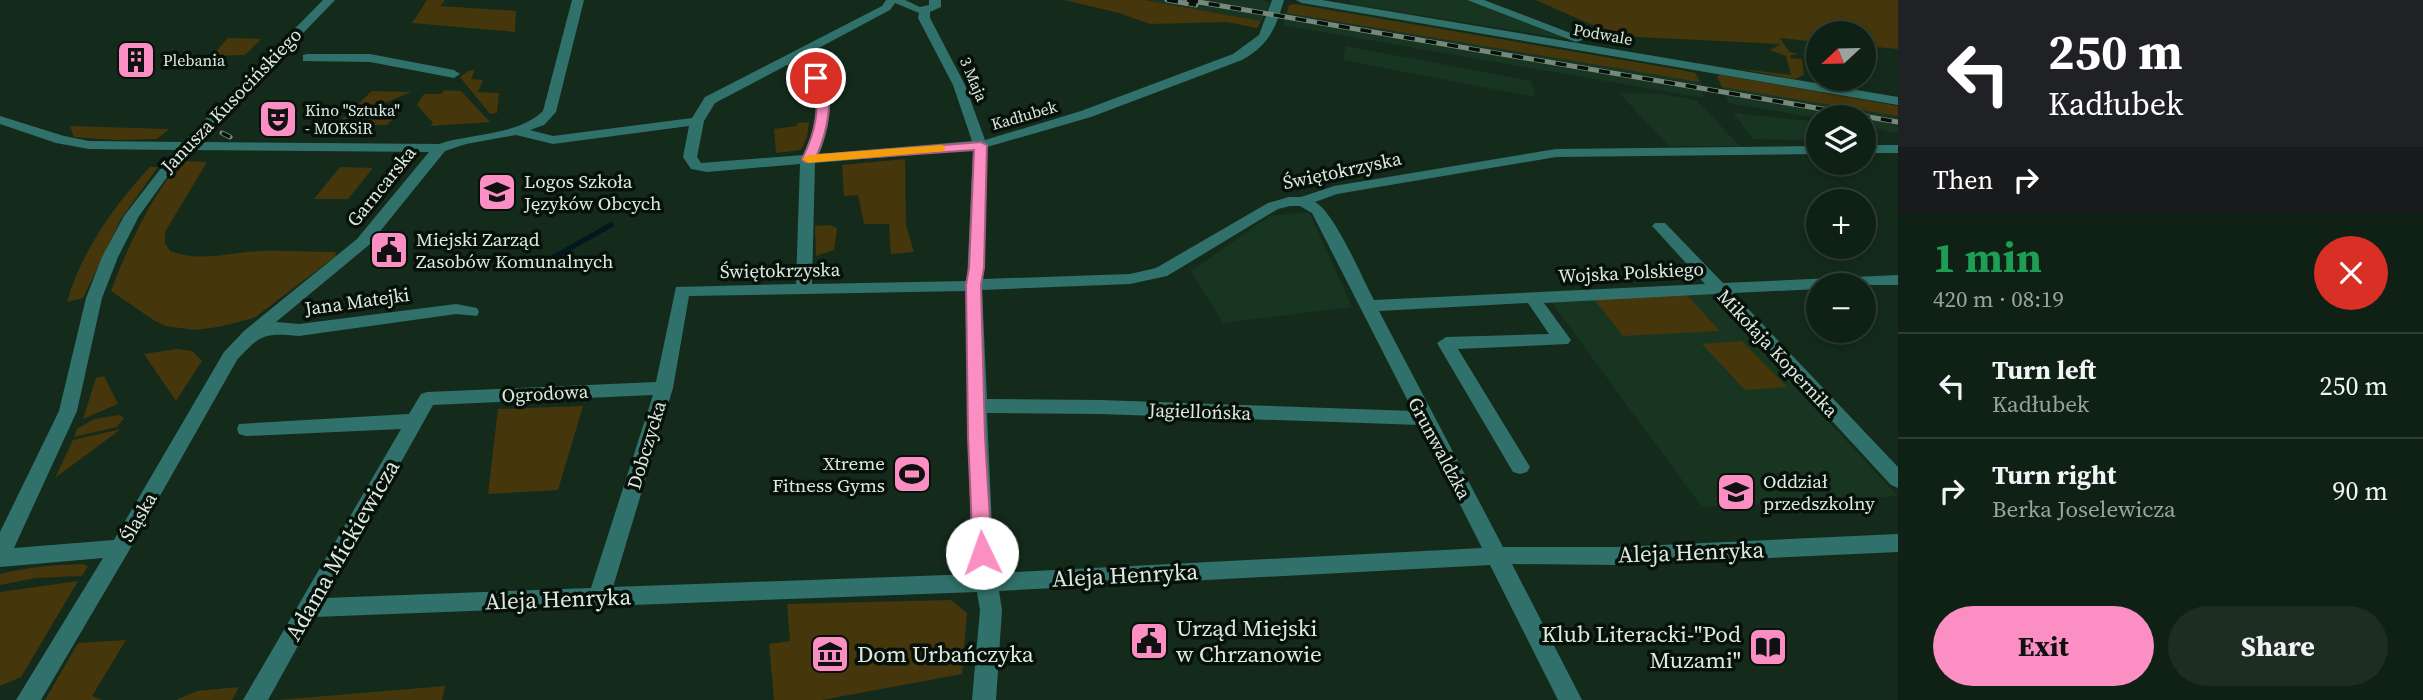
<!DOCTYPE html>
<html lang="en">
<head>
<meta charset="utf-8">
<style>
	:root { --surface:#0f2015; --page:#1d2d22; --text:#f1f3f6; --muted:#9ba3a0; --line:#2f3e34; --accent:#fb8fc3 }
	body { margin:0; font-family:"Source Serif 4",serif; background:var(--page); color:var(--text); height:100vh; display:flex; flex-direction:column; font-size:26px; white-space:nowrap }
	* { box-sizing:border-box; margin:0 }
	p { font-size:23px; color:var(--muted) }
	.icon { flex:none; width:38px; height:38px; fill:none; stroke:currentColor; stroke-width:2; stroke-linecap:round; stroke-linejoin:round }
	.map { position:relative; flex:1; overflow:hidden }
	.side { display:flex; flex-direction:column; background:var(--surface); width:525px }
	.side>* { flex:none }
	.top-card { background:#202124; color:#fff; overflow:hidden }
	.needle { width:46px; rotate:248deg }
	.buttons { position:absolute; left:1806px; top:21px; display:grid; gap:14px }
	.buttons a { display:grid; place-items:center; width:70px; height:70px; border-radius:50%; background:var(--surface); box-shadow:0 4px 10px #0003,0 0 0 2px var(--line); font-size:35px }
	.pin { position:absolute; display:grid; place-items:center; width:60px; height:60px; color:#fff; margin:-30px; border:4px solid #fff; border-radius:50%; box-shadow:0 2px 7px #0007 }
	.me { position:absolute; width:77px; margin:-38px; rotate:357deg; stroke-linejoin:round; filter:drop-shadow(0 0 5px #0008) }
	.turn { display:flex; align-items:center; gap:24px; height:147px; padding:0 35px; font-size:32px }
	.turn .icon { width:91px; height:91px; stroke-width:2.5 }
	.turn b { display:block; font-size:49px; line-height:60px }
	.then { display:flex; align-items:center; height:66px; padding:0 35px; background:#0003; gap:14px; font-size:26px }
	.round { display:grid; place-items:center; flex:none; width:74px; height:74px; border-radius:37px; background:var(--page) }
	.overview { display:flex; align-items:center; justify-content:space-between; height:119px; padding:0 35px }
	h1 { font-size:42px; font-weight:700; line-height:52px; color:#1e9e55 }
	.cta { display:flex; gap:14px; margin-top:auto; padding:14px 35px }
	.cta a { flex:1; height:80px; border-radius:42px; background:var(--accent); color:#111; font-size:28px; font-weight:700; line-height:80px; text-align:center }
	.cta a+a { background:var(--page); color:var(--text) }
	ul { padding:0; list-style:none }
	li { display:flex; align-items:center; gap:21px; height:105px; padding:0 35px; border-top:2px solid var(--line) }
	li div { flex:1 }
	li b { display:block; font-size:26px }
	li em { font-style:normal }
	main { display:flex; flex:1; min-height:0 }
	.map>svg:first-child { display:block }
	.built { fill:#183522 }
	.green { fill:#45360b }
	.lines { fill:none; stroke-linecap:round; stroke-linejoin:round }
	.stream { stroke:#00181f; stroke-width:5 }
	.minor { fill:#31716b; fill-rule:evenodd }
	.rail-casing { stroke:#77897d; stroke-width:5 }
	.rail { stroke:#07110a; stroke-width:3.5; stroke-dasharray:11; stroke-linecap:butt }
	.route { fill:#fb8fc3; stroke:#a35d7f; stroke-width:2 }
	.slow { fill:#f59e0b }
	.labels { text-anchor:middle; stroke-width:7; stroke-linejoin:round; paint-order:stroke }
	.far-street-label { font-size:16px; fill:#dceae0; stroke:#07110a }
	.far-poi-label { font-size:16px; fill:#dceae0; stroke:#07110a; text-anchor:start }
	.street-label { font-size:19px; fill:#dceae0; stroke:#07110a }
	.poi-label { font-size:19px; fill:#dceae0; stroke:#07110a; text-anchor:start }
	.near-street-label { font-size:23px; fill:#dceae0; stroke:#07110a }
	.near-poi-label { font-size:23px; fill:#dceae0; stroke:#07110a; text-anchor:start }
</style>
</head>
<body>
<main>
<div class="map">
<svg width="1898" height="700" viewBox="0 0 1898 700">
	<rect width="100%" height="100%" fill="#142b1c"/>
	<!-- built -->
	<path class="built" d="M1144,0H1264L1270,4L1261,21Z
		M1351,0H1465L1567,39L1351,4Z
		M1299,4L1695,73L1700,77L1704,98L1283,25L1289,5Z
		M1346,46L1531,81L1535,97L1343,60Z
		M1721,75L1898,106V133L1864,127V117L1818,118L1729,103L1717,76Z
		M1619,93L1661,94L1696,100L1740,146H1669Z
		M1733,113L1818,122V140L1753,139Z
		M1309,212L1352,307L1223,323L1191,271L1270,216Z
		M1706,291L1898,496L1702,507L1549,299Z"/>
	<!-- green -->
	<path class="green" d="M427,0H445L440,6L516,11L515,32L412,23Z
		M1064,0H1144L1261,21L1257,28L1227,22L1150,24L1119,13Z
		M1536,0H1898V49L1864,46V33H1818V42L1780,38L1789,52L1799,54L1791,55L1790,58L1802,59L1804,75L1795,79L1735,68L1791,75L1786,56L1770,50L1781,44L1617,36Z
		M1293,4L1682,70L1695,73L1700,82L1287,13L1289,5Z
		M228,38L261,39L245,55L212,56Z
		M475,70L471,79L483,80L478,92L499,93L497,113L490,114L460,77L468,71Z
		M1721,75L1898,106V116L1722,87L1717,76Z
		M445,90L461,91L490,122L431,126L433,123L417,105L424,94H441Z
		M372,91L411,92L339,122Z
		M394,107L402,110L387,125H350Z
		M809,122L807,137L801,150L776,153L774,129L797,126V123Z
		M70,126L169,129L157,139L115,140L74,137Z
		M905,159L906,225L914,252L891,254L889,224H864L858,195L844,196L842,165Z
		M183,161L207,162L165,232V243L170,251C202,263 229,252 263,251C287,250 311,252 335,252L336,256L254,318L218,327L194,330L166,326L155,321L111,291C125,253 154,189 183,161Z
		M150,167H158L121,219L83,298L67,302C81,252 115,204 150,167Z
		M340,167L373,168L348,199H314Z
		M830,225L837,228L834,250L816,256L815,226Z
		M1686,294L1720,331L1623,336L1593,298Z
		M1742,341L1787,387L1745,390L1702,344Z
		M177,349L192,351L202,361L176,401L144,354Z
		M104,376L118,404L83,419L96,378Z
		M583,406L558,490L488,494L498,409Z
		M119,415L124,418L117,427L74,437L77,429L94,419Z
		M121,429L55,478L73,440Z
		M82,564L88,566L82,576L36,578L0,585V574C28,567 54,565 82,564Z
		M78,581L21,677L0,686V592Z
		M951,600L967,613L962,674L822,700H774L769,644L790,641L787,604Z
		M126,640L92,696L102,700H45L78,643Z
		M445,686L442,700H278Z
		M239,687L232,700H176L197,691Z"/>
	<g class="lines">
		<!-- stream -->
		<path class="stream" d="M554,257L611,225"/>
		<!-- minor -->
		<path class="minor" d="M323,0H335L198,142L439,144C471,133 517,136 543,111L572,0H584L556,112L544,125L530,130L553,136L692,118L705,97L882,6L886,0H905L920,7L929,5V0H941V7L930,12V18L965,85L985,140L1081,111L1233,54L1259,35L1272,0H1284C1276,28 1268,46 1242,60L1091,117L987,147L983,279L1130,274L1156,268L1268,203L1289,197H1301L1334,186L1556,149L1818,146V154L1556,157L1337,194L1315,202C1335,213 1362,278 1374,300L1705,284L1655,229L1652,226L1655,223H1665L1723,283L1898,275V285H1818V289L1733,293L1898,467V488L1891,485L1715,294L1544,303L1571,340L1568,344L1458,349L1530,467L1527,472L1520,474L1513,472L1437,343L1446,337L1549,334L1528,303L1379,311L1503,547H1617L1898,534V552L1617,565L1512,564L1582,700H1558L1490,565L999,591L1002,610L996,700H972L980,610L977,592L314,617L268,700H243L401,429L246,436L239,434L237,429L239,424L409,414L421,394L427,392L656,382L676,287L796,284L800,164L707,172L691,169L683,157L689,126L553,144L516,135L466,144L445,151L369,245L276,322L299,324L456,304L477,308L479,312L477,316L456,314L299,336C264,333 261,334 237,360L127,554L41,700H16L103,558L0,567V532L59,411L86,298L102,257L124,216L175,150L89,149L56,143L0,124V116L64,136L89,141L183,142ZM895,3L919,13L918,18L953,85L972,141L819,154C828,134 838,92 820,75C813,69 803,65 796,60L890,10ZM787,65C794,69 805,74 810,80C824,95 812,139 804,155L701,163L697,157L704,121L715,103ZM190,150L429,152L357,239L244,331L224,352L114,540L14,548L77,411L102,298L118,257L139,216L175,166ZM973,150L967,281L812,284L815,163ZM1290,206H1300L1312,213L1413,411L1100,400L987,399L982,290L1130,284L1167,276L1278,209ZM966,291L971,549L975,574L613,587L673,388L689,296ZM653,395L591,588L325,598L433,405ZM987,413L1100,414L1420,425L1482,548L996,573L993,549Z
			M1296,0H1322L1898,97V105L1302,3Z
			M1467,0H1484L1586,39L1576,42Z
			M307,54H370L454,70L460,74L454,78L370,62L303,61V55Z
			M1864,145H1898V153H1864Z"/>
		<defs>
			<path id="rail" d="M1167,0L1196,5
				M1187,0L1898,122
				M222,133L230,137"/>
		</defs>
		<!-- rail casing -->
		<use href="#rail" class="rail-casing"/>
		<!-- rail -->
		<use href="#rail" class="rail"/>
	</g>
	<!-- route -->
	<path class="route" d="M816,75C840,86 825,137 817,155L981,142L987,145L984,268L981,285L985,437L992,553L989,558L982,561L976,558L973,553L968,437L966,285L969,268L974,150L804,162L802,159C815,133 822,107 811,78Z"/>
	<!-- slow -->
	<path class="slow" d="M941,145L945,146V151L808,163L802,159L808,155Z"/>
	<!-- icons -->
	<defs>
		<symbol id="building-square" viewBox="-11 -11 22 22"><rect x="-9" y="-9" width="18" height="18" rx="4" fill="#fb8fc3" stroke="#07110a"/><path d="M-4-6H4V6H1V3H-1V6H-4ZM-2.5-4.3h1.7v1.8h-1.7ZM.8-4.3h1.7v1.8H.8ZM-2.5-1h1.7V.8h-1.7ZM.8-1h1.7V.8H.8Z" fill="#111"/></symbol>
		<symbol id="theatre-square" viewBox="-11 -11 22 22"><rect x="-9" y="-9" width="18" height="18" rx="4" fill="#fb8fc3" stroke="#07110a"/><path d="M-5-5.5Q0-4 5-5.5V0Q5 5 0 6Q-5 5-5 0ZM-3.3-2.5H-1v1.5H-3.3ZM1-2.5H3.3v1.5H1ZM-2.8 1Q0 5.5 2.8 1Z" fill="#111"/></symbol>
		<symbol id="university-square" viewBox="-11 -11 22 22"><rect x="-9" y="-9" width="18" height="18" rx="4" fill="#fb8fc3" stroke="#07110a"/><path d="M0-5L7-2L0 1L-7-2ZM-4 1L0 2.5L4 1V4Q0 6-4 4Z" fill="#111"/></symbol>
		<symbol id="civic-square" viewBox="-11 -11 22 22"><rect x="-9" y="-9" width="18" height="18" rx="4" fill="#fb8fc3" stroke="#07110a"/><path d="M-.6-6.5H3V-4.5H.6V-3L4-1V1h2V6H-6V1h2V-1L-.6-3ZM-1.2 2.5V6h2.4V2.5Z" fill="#111"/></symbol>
		<symbol id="stadium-square" viewBox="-11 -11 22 22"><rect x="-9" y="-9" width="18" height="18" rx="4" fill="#fb8fc3" stroke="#07110a"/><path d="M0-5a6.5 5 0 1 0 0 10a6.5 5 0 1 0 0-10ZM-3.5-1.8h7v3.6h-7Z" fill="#111"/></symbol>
		<symbol id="school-square" viewBox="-11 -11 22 22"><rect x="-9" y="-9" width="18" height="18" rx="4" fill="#fb8fc3" stroke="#07110a"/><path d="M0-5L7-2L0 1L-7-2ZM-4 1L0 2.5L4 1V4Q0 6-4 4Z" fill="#111"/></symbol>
		<symbol id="library-square" viewBox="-11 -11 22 22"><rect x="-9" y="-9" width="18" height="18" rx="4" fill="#fb8fc3" stroke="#07110a"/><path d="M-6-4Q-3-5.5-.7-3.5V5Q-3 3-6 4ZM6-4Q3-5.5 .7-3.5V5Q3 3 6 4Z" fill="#111"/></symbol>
		<symbol id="museum-square" viewBox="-11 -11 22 22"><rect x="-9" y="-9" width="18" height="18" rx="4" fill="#fb8fc3" stroke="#07110a"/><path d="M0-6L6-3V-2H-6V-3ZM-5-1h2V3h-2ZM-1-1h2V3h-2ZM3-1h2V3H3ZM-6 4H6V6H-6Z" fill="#111"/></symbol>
	</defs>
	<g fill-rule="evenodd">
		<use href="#building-square" x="114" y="38" width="44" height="44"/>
		<use href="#theatre-square" x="256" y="97" width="44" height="44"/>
		<use href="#university-square" x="475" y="170" width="44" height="44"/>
		<use href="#civic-square" x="367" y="228" width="44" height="44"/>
		<use href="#stadium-square" x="890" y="452" width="44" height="44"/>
		<use href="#school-square" x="1714" y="470" width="44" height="44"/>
		<use href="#civic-square" x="1127" y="619" width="44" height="44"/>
		<use href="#library-square" x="1746" y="625" width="44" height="44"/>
		<use href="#museum-square" x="808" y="632" width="44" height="44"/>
	</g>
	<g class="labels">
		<!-- far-street labels -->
		<g class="far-street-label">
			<text transform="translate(1603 34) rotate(10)" y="6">Podwale</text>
			<text transform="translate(974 79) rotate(67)" y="6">3 Maja</text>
			<text transform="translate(1024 115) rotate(-16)" y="6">Kadłubek</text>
		</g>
		<!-- far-poi labels -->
		<g class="far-poi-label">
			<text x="163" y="66">Plebania</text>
			<text x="305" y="116">Kino "Sztuka"<tspan x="305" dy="18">- MOKSiR</tspan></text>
		</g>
		<!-- street labels -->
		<g class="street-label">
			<text transform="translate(231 100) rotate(-46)" y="7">Janusza Kusocińskiego</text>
			<text transform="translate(1342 170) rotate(-12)" y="7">Świętokrzyska</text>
			<text transform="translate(381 186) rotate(-51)" y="7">Garncarska</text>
			<text transform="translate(780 270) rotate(-1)" y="7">Świętokrzyska</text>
			<text transform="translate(1631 272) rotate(-3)" y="7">Wojska Polskiego</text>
			<text transform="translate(357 301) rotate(-8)" y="7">Jana Matejki</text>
			<text transform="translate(1778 353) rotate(47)" y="7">Mikołaja Kopernika</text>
			<text transform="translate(545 393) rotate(-3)" y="7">Ogrodowa</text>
			<text transform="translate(1200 411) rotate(2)" y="7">Jagiellońska</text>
			<text transform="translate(646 445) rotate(-73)" y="7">Dobczycka</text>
			<text transform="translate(1440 448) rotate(62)" y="7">Grunwaldzka</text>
			<text transform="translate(138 517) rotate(-60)" y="7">Śląska</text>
		</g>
		<!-- poi labels -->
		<g class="poi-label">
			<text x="524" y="188">Logos Szkoła<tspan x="524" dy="22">Języków Obcych</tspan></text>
			<text x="416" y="246">Miejski Zarząd<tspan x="416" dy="22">Zasobów Komunalnych</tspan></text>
			<text x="885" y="470" text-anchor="end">Xtreme<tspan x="885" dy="22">Fitness Gyms</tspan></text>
			<text x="1763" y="488">Oddział<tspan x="1763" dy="22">przedszkolny</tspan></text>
		</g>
		<!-- near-street labels -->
		<g class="near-street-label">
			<text transform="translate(342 550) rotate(-60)" y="8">Adama Mickiewicza</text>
			<text transform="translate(1691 552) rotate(-2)" y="8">Aleja Henryka</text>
			<text transform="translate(1125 575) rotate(-3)" y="8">Aleja Henryka</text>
			<text transform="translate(558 599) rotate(-2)" y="8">Aleja Henryka</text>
		</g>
		<!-- near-poi labels -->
		<g class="near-poi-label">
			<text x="1176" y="636">Urząd Miejski<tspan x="1176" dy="26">w Chrzanowie</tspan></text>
			<text x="1741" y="642" text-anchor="end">Klub Literacki-"Pod<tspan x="1741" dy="26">Muzami"</tspan></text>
			<text x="857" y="662">Dom Urbańczyka</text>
		</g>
	</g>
</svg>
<div class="buttons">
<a><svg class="needle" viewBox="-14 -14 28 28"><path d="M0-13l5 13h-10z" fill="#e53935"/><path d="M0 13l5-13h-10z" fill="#9ba3a0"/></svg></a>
<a><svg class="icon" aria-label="layers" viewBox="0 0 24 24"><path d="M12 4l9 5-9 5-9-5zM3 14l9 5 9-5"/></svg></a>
<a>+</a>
<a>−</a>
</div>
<div class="pin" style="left:816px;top:78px;background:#d93025"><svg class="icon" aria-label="arrive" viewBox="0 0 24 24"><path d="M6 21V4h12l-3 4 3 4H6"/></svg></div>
<svg class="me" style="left:982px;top:553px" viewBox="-20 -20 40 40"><circle r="19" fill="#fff"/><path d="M0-13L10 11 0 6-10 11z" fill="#fb8fc3"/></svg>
</div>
<section class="side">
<div class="top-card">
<div class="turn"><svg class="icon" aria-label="left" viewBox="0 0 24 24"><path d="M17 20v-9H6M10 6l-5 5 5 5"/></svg><div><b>250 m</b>Kadłubek</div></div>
<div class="then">Then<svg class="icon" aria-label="right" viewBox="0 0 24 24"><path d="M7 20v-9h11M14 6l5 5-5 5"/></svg></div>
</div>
<div class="overview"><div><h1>1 min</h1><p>420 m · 08:19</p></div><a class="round" style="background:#d93025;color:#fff"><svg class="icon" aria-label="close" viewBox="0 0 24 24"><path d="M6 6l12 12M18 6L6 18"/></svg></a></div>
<ul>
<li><svg class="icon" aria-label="left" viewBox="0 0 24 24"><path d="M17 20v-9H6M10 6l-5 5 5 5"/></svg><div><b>Turn left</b><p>Kadłubek</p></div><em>250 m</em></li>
<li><svg class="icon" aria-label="right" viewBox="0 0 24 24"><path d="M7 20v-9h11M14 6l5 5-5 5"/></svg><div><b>Turn right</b><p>Berka Joselewicza</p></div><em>90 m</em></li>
</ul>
<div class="cta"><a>Exit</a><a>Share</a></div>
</section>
</main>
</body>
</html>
